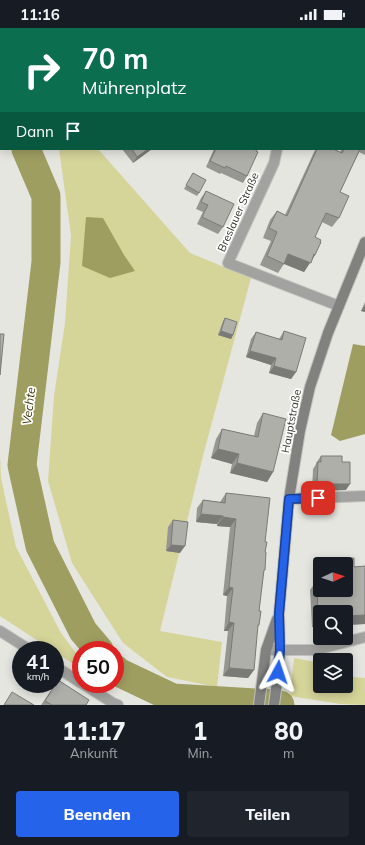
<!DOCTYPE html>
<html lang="de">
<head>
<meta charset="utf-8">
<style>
	:root { --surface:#171b24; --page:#20242c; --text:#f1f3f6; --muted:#9ea1a6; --accent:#2563eb }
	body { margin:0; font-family:Mulish,sans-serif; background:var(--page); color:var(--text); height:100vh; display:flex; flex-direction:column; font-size:15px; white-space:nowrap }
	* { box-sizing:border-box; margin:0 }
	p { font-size:13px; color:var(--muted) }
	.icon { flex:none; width:22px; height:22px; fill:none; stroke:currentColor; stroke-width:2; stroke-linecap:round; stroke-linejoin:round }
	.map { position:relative; height:677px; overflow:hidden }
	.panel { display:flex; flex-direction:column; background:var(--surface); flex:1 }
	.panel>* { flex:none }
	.top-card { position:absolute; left:0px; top:0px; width:365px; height:122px; box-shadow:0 2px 10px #0003; background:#0b6e4f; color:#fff; overflow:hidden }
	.needle { width:26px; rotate:86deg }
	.tools { position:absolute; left:313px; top:529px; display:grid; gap:8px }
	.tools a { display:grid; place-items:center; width:40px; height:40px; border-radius:4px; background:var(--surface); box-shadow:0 2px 10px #0003; font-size:20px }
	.speed { position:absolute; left:12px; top:613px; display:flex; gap:8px; font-size:20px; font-weight:700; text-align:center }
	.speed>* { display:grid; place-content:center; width:52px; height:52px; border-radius:50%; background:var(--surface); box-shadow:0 2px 10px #0003; line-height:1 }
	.speed small { font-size:10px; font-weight:400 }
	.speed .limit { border:6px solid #d22; background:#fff; color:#111 }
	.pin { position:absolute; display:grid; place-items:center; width:34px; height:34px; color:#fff; margin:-17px; border-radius:8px; box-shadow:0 2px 6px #0006 }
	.me { position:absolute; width:44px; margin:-22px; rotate:5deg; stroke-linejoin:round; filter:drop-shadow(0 0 3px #0008) }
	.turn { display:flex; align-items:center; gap:14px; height:84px; padding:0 16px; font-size:18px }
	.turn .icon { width:52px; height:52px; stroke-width:2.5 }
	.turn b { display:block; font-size:28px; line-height:34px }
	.then { display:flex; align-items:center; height:38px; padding:0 16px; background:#0003; gap:8px; font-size:15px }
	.eta { display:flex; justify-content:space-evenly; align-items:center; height:68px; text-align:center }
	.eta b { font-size:24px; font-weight:800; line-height:28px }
	.action { display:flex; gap:8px; margin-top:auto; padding:8px 16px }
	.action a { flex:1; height:46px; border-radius:4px; background:var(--accent); color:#fff; font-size:16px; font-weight:800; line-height:46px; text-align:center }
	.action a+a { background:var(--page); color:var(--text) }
	.status { display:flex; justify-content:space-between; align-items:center; height:28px; padding:0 20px; background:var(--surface); direction:ltr }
	.status svg { height:11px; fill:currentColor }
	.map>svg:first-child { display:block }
	.green { fill:#d5d499 }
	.water { fill:#9f9e61 }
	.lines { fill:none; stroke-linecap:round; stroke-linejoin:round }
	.river { stroke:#9f9e61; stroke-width:29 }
	.street-casing { stroke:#c2c2be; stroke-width:12 }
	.secondary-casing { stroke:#c2c2be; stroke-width:12 }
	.street { stroke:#a2a2a0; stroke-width:10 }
	.secondary { stroke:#81817f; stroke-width:10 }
	.wall { fill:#969692 }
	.shaded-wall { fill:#7a7a77 }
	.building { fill:#afafaa; stroke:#7a7a77 }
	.route-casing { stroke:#184099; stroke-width:10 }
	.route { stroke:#2563eb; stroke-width:7 }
	.labels { text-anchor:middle; stroke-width:3.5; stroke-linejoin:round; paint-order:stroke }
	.street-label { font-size:11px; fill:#343432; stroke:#fffffe }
	.water-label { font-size:12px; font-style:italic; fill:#3c3a08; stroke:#fffffe }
</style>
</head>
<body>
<div class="status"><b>11:16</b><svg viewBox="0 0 49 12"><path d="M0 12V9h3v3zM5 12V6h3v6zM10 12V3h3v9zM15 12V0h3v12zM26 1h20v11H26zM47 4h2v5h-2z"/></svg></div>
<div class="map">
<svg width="365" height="677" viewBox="0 0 365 677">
	<rect width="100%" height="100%" fill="#e6e6e1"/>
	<!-- green -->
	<path class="green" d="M59,121H98L190,225L251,250L204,424L160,603L222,614L217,659L167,649L123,615L72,535L48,453L54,368L65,295L71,207Z
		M0,425L1,450L16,519L61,605L81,632V641L55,624V622H52L0,588Z
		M294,630L320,635V658H346V645L354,649L365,650V677L340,676L290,668Z"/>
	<!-- water -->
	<path class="water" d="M86,189L103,190L124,227L135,243L110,250L82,238Z
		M353,316L365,318V406L340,413L331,407Z"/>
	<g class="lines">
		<!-- river -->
		<path class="river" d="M0,59L1,60
			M26,121L46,168V234L22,437L40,518L83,603L99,622
			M115,641L116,643L173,670L274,676L280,677"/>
		<defs>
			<path id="street" d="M115,0L116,1
				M227,1L228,0
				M277,121L274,135L228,235L339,278
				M289,471L365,468
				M0,603L30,622
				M266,622H316L365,609
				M55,638L81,655
				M83,656L113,675L118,677"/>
			<path id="secondary" d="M259,677L266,622L277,591
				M274,677L277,654L280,622L279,586L289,471L300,403L310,359L328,305L365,214"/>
		</defs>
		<!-- street casing -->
		<use href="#street" class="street-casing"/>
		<!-- secondary casing -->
		<use href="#secondary" class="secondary-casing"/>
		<!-- street -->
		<use href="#street" class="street"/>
		<!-- secondary -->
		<use href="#secondary" class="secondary"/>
	</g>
	<!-- wall -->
	<path class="wall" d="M49,0H86L87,1H48Z
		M156,0H192L191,1H156Z
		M276,0H315L314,1H277Z
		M364,32L365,33V127L359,124L340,164L339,190L332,199L322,194L315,209V227L304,244L284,236L278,245L260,237L271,213L263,210L270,192L277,183L285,187L314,124L316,121L340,124L342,121H364Z
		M122,121H152L133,135Z
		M214,121H257L247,148L243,155L221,145L220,146L206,139Z
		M193,145L199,165L197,168L184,161Z
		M206,163L223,199L218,206L197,196L203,184L196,181L201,170Z
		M365,274V284L361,283Z
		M225,290L233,307L231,311L218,307L223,293Z
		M284,303L296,344L291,351L269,345L271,337L246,329L251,311L256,304L279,311Z
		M263,385L273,444L267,454L230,445L232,436L211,430L216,411L222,401L254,408L257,395Z
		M321,428L342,434L346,462L312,463L313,441L316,436V435Z
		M226,465L265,514L263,544L259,583V597L257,600L254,642L248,650L223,648L228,603H224L227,568L223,567L230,499L217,498V496L196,494L197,480L203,472L220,474Z
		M173,492L180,525L166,523L168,499Z
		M339,531L354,539L365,596L346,597V584L320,599H312L310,562L317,552L346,562V536H335Z
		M58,652L86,677H41Z"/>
	<!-- shaded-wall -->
	<path class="shaded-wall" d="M148,121H152L133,135L137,129Z
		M288,226H314L315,227L304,244L282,235Z
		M365,277V284L361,283Z
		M221,303L233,307L231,311L218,307Z
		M250,323L276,330L271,337L246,329Z
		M274,338L296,344L291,351L269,345Z
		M218,421L239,426L232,436L211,430Z
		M237,435L273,444L267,454L230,445Z
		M317,456H350L346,462L312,463Z
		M201,486L223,488L217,496L196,494Z
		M223,489L236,491L230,499L217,498Z
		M171,517L185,518L180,525L166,523Z
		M229,559L233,560L227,568L223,567Z
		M365,587V596L346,597V588Z
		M320,589V599H312L318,590Z
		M229,594L234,595L228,603H224Z
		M229,640L254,642L248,650L223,648Z"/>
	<!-- building -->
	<path class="building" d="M54,0H86L87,1H54Z
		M165,0H188L187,1H165Z
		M285,0H315L314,1H286Z
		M364,32L365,33V115L364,114Z
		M132,121H148L137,129Z
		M216,121H257L256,123L258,124L247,148L226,138L225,140L210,133Z
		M317,121H333L342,125L344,121H360L340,164L349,168L339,190L326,185L315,209L321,212L320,214H321L315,227L314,226L311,235L288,226L284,236L267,228L277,204L269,200L277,183L287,188Z
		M193,145L206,152L199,165L186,157Z
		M206,163L234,176L223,199L202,189L208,177L201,174Z
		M225,290L237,294L233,307L221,303Z
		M284,303L306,310L296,344L274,338L276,330L250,323L256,304L282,312Z
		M0,306H4L0,347Z
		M263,385L286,391L273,444L237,435L239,426L218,421L222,401L258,409Z
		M321,428H342V434H350V456H317L318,434H321Z
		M226,465L270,470L265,514H267L265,524H266L265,542H264L259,583H261L259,597H258L254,642L229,640L234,595L229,594L233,560L229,559L236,491L223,489V488L201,486L203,472L225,475Z
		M173,492L188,494L185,518L171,517Z
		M354,530V539L365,538V587L346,588V584H320V589L318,590L317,552H320V562H346V536H339V531Z
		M58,652L89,672L86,677H52L45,673Z
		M12,664L34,677H4Z"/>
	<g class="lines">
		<defs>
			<path id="route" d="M278,644L280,622L279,586L289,471L318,470"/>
		</defs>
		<!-- route casing -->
		<use href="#route" class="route-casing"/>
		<!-- route -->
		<use href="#route" class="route"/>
	</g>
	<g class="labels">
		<!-- street labels -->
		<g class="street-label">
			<text transform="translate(238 184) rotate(-66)" y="4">Breslauer Straße</text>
			<text transform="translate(291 393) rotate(-79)" y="4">Hauptstraße</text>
		</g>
		<!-- water labels -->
		<g class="water-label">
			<text transform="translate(29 378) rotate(-83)" y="4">Vechte</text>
		</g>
	</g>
</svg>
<div class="tools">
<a><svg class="needle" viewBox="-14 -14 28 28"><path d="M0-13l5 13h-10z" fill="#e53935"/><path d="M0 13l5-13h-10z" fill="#9ea1a6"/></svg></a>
<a><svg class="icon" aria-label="search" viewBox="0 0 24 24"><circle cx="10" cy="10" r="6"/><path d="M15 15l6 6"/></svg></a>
<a><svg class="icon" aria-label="layers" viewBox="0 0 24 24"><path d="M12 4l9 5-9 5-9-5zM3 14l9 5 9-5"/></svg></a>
</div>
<div class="speed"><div>41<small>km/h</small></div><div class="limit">50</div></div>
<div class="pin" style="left:318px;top:470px;background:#d93025"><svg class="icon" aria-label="arrive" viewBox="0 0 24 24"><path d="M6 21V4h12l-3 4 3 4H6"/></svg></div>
<svg class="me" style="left:278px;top:644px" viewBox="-20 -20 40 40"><path d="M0-17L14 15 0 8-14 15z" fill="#2563eb" stroke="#fff" stroke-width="4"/></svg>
<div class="top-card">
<div class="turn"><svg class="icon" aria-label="right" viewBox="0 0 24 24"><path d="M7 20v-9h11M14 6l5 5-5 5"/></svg><div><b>70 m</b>Mührenplatz</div></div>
<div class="then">Dann<svg class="icon" aria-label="arrive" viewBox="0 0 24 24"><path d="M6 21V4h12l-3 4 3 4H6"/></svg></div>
</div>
</div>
<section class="panel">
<div class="eta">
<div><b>11:17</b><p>Ankunft</p></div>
<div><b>1</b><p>Min.</p></div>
<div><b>80</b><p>m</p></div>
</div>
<div class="action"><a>Beenden</a><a>Teilen</a></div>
</section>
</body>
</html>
